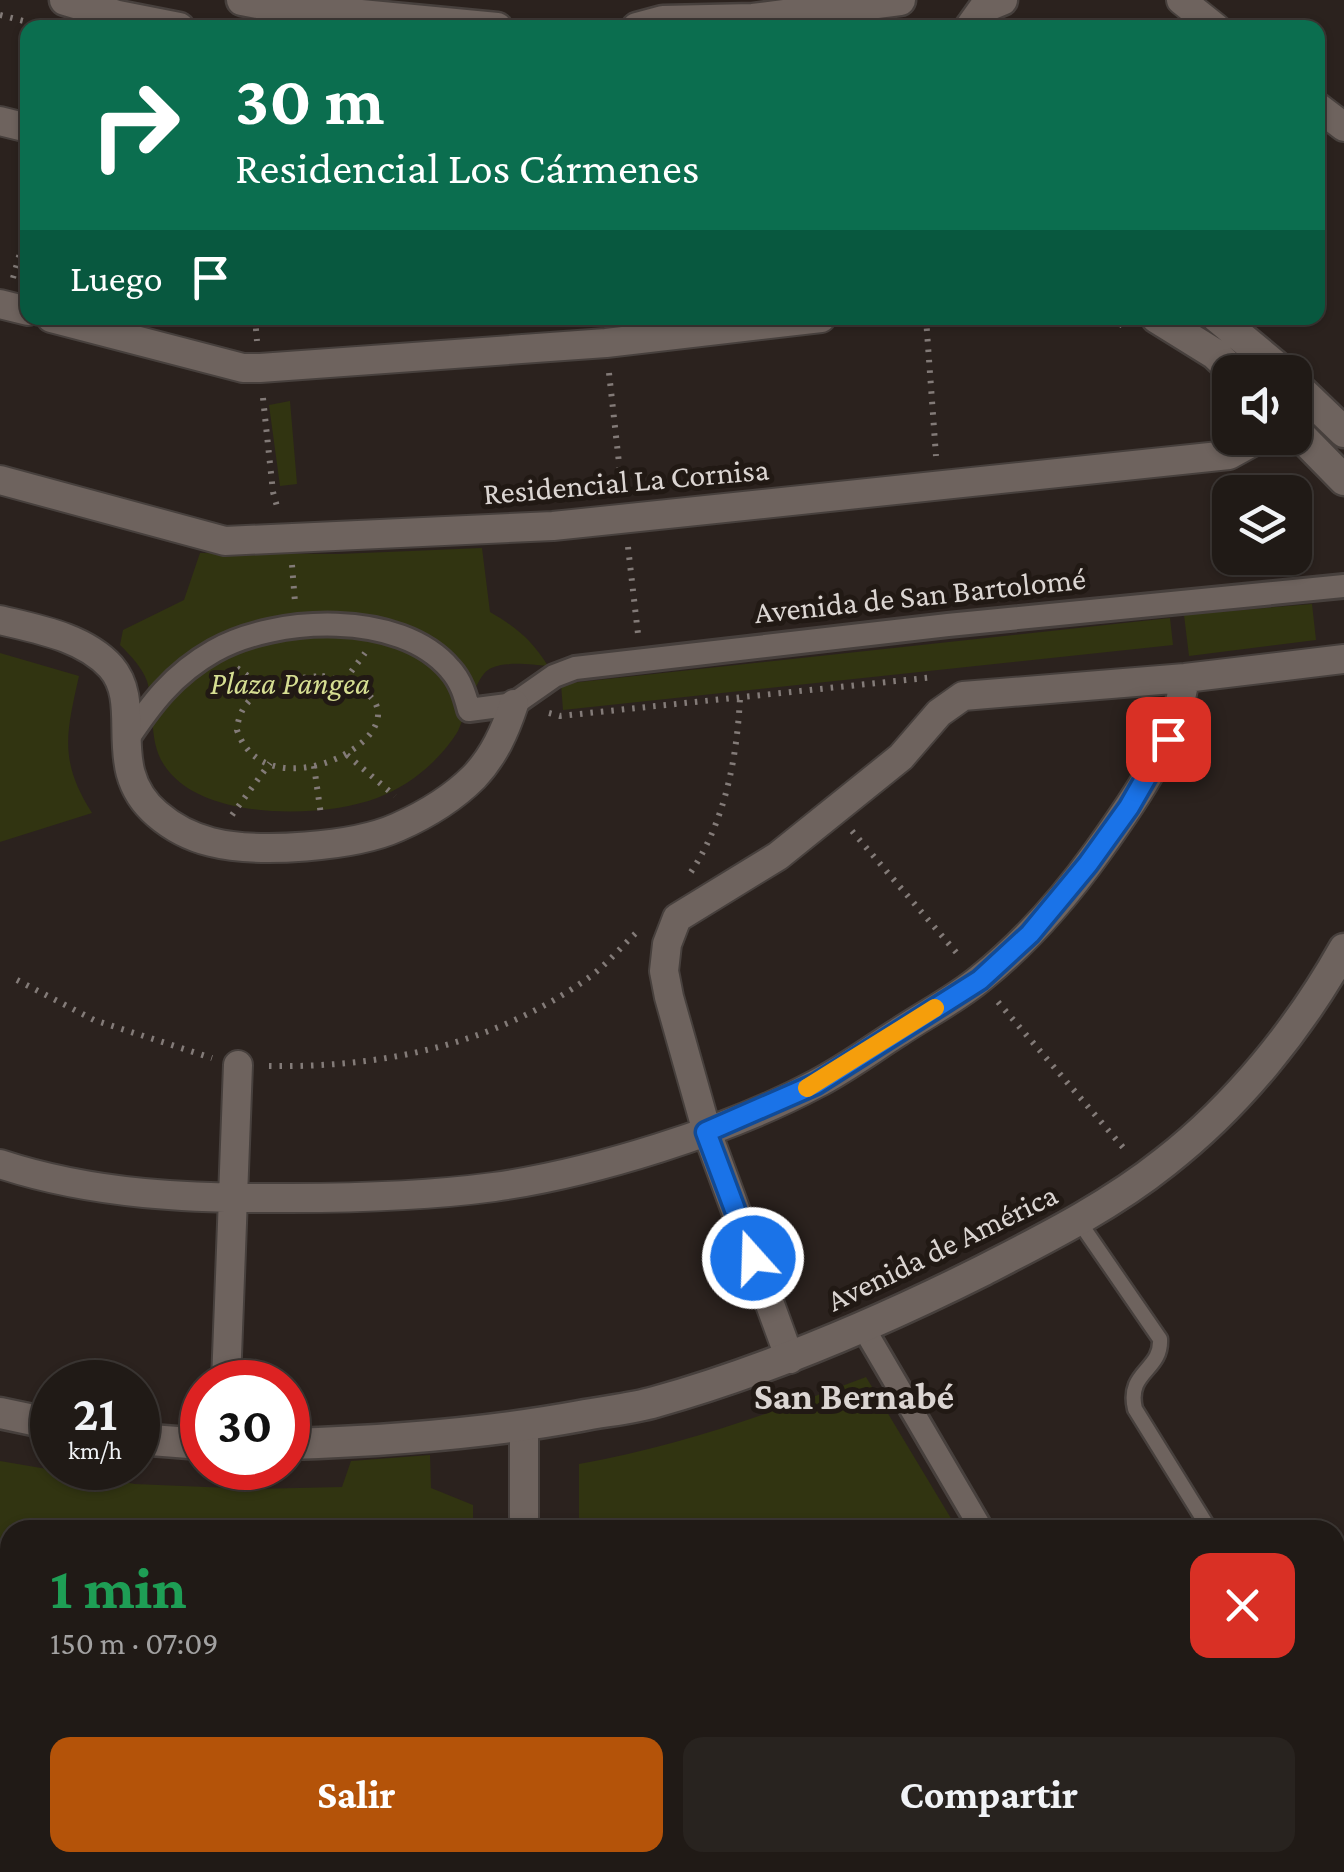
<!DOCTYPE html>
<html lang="es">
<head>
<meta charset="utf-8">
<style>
	:root { --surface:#201a16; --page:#28231f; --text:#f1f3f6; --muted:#a2a1a1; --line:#3d3835; --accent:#b45309 }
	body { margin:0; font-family:"Crimson Pro",serif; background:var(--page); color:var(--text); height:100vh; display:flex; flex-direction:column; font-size:38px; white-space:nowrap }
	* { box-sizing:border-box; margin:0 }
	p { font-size:32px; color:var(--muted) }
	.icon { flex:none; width:55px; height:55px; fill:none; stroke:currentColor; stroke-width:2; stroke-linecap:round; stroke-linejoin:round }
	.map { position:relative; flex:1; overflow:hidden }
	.side { position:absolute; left:0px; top:1520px; width:1345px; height:352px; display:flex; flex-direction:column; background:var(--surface); border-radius:30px 30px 0 0; box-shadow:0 2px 8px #0004,0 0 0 2px var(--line) }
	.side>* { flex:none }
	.hud { position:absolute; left:20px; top:20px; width:1305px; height:305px; border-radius:20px; box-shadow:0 2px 8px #0004,0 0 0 2px var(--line); background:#0b6e4f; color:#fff; overflow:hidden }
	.controls { position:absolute; left:1212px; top:355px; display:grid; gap:20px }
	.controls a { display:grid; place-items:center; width:100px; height:100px; border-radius:20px; background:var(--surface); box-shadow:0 2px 8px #0004,0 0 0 2px var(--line); font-size:50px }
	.speed { position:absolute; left:30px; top:1360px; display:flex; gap:20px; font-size:50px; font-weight:700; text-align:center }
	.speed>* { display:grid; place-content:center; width:130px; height:130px; border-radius:50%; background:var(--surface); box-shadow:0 2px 8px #0004,0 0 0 2px var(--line); line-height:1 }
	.speed small { font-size:25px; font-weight:400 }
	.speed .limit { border:15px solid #d22; background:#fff; color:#111 }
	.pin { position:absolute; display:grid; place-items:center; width:85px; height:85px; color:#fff; margin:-42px; border-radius:20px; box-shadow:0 5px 15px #0006 }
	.me { position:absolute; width:110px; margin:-55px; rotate:340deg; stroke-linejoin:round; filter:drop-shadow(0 0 8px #0008) }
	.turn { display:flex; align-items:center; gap:35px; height:210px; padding:0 50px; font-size:45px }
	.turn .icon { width:130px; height:130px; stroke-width:2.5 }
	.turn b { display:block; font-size:70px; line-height:85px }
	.then { display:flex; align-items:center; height:95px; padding:0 50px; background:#0003; gap:20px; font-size:38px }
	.round { display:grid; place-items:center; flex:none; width:105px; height:105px; border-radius:20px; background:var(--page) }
	.overview { display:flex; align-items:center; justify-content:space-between; height:170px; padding:0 50px }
	h1 { font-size:60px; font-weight:700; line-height:75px; color:#1e9e55 }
	.action { display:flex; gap:20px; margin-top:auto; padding:20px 50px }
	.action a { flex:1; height:115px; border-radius:20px; background:var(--accent); color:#fff; font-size:40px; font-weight:700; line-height:115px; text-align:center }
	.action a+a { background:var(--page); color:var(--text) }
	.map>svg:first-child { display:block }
	.green { fill:#313411 }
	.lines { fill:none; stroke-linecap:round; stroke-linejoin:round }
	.service-casing { stroke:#47403d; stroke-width:19 }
	.pedestrian-casing { stroke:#47403d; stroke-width:28 }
	.minor-casing { stroke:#47403d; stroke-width:32 }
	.tertiary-casing { stroke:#47403d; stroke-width:35 }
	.path { stroke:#837b78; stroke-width:6; stroke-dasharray:2.5 8; stroke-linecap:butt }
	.service { stroke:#6e635e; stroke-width:14 }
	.pedestrian { stroke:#6e635e; stroke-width:22 }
	.minor { stroke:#6e635e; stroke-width:28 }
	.tertiary { stroke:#6e635e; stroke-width:30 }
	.route-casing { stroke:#114b97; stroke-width:25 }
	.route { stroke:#1a73e8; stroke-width:18 }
	.slow { stroke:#f59e0b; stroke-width:18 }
	.labels { text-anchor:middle; stroke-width:10; stroke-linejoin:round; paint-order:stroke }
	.street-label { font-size:32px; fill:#dbd5d2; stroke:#211914 }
	.park-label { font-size:32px; font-style:italic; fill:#d6de92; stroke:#211914 }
	.quarter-label { font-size:38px; font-weight:bold; fill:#dbd5d2; stroke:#211914 }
</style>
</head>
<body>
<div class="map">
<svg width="1344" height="1872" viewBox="0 0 1344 1872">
	<rect width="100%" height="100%" fill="#2b221e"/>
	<!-- green -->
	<path class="green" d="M290,401L297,484L280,486L269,405Z
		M482,548L490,612C516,627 532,640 548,666C531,665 503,660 488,670C476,678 465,716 458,731C452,741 443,752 434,761C418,777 398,790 377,798C324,818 214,820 172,775C145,747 157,713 147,681C141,666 131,656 120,645L123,630L184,600L200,553L339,554Z
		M1312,604L1316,640L1189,656L1184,615Z
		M1170,618L1173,645L563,710L561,684Z
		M0,653L79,676C66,734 59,761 92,813L0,842Z
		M866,1377L958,1530H579V1464C684,1445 768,1414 866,1377Z
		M430,1455L431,1488L473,1505V1530H10V1862H472V1872H0V1461L135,1484L253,1489L342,1487L351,1461Z
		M578,1862H1156L1162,1872H578Z"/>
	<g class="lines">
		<defs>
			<path id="service" d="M1078,1220L1160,1339C1162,1371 1126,1371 1135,1409L1210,1530
				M1335,1622L1344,1616"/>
			<path id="pedestrian" d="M125,743C150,705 173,674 214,651C276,616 400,610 450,669C461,681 465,695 469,710L514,704L554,676L575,668L948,625L1344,586
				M863,1327L982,1530
				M1177,1862L1183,1872"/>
			<path id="minor" d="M1181,0L1216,28
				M1318,107L1344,127
				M0,121L28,128
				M0,304L28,311
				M51,318L243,368H260L606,343L821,318
				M0,480L225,541L553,526L1229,455L1260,438
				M0,620C37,629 84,637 111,667C145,706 103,768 157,814C172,827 191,837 211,842C258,854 354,847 398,827C425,815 454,797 474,777C494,756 505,731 514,704
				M0,1164C94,1195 193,1199 291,1198C358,1198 427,1196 494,1187C593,1173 728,1131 816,1084C845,1069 872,1049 899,1032C926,1014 956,999 981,978C1026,942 1065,897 1098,851C1136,798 1175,743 1185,678
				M790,1359L707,1132L669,997L664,971L667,944L677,918L778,856L901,757L939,713L963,696L1185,678L1344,659
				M226,1382L238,1065
				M524,1530V1426
				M1335,1838L1344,1833
				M521,1872V1862
				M1276,1872L1293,1862"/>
			<path id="tertiary" d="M65,0L118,16L179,28
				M242,0L278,7L497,28
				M637,28L663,21L753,19L900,0
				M970,28L985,7L1002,0
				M1157,318L1215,354L1234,372
				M1218,318L1283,372
				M1295,385L1344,432
				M1295,430L1344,480
				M0,1413L52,1424
				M138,1439L202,1444
				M288,1444C386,1441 483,1434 580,1416C605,1411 631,1409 655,1402C769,1370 878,1323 984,1270C1046,1238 1110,1206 1165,1162C1238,1105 1299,1029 1344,949"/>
		</defs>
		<!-- service casing -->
		<use href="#service" class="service-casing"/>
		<!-- pedestrian casing -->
		<use href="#pedestrian" class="pedestrian-casing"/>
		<!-- minor casing -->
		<use href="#minor" class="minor-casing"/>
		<!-- tertiary casing -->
		<use href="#tertiary" class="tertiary-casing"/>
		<!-- path -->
		<path class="path" d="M0,15L47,27
			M13,278L28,224
			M255,318L257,341
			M926,318L936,456
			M1112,318L1127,329
			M609,373L622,490
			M263,398L273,492L278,510
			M1219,402L1230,410
			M628,547L638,634
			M292,565L295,602
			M237,668L264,688
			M322,676C475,706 270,830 237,730C240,687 288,678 322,676Z
			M345,680L365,653
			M549,713L560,716L935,677
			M347,755L395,796
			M314,766L321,815
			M232,815L270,763
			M852,831L961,958
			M691,872C725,821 737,758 740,698
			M17,980L94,1020L212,1058
			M998,1002L1127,1152
			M269,1066C383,1068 497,1044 591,976C607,964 621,947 636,933"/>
		<!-- service -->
		<use href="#service" class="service"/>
		<!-- pedestrian -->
		<use href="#pedestrian" class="pedestrian"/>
		<!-- minor -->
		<use href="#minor" class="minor"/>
		<!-- tertiary -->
		<use href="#tertiary" class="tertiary"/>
	</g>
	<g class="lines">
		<defs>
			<path id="route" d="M753,1258L706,1132L816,1084L980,980L1030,934L1088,864L1129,807L1168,739"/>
		</defs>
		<!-- route casing -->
		<use href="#route" class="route-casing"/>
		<!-- route -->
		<use href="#route" class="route"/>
		<!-- slow -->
		<path class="slow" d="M807,1088L935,1008"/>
	</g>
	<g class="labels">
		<!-- street labels -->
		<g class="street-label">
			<text transform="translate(626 481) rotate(-5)" y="11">Residencial La Cornisa</text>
			<text transform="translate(920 595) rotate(-6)" y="11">Avenida de San Bartolomé</text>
			<text transform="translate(942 1247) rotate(-26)" y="11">Avenida de América</text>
		</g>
		<!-- park labels -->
		<g class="park-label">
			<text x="290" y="694">Plaza Pangea</text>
		</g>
		<!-- quarter labels -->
		<g class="quarter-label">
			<text x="854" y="1409">San Bernabé</text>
		</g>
	</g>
</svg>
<div class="controls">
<a><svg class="icon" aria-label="sound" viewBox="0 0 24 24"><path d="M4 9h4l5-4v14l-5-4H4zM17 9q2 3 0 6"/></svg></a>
<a><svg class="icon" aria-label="layers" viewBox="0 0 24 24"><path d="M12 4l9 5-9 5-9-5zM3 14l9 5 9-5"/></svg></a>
</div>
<div class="speed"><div>21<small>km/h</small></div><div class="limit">30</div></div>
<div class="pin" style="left:1168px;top:739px;background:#d93025"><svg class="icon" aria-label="arrive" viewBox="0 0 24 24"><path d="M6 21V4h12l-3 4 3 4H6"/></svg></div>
<svg class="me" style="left:753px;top:1258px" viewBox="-20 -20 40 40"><circle r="17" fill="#1a73e8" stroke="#fff" stroke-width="3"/><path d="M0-11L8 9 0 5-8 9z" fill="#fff"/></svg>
<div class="hud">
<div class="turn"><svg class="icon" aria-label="right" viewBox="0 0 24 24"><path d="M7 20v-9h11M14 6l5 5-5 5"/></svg><div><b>30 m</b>Residencial Los Cármenes</div></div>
<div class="then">Luego<svg class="icon" aria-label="arrive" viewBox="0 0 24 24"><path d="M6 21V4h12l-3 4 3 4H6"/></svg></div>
</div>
<section class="side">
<div class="overview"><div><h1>1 min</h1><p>150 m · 07:09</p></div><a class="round" style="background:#d93025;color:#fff"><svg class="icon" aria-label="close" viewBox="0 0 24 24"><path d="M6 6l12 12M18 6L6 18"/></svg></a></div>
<div class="action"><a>Salir</a><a>Compartir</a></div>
</section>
</div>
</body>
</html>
